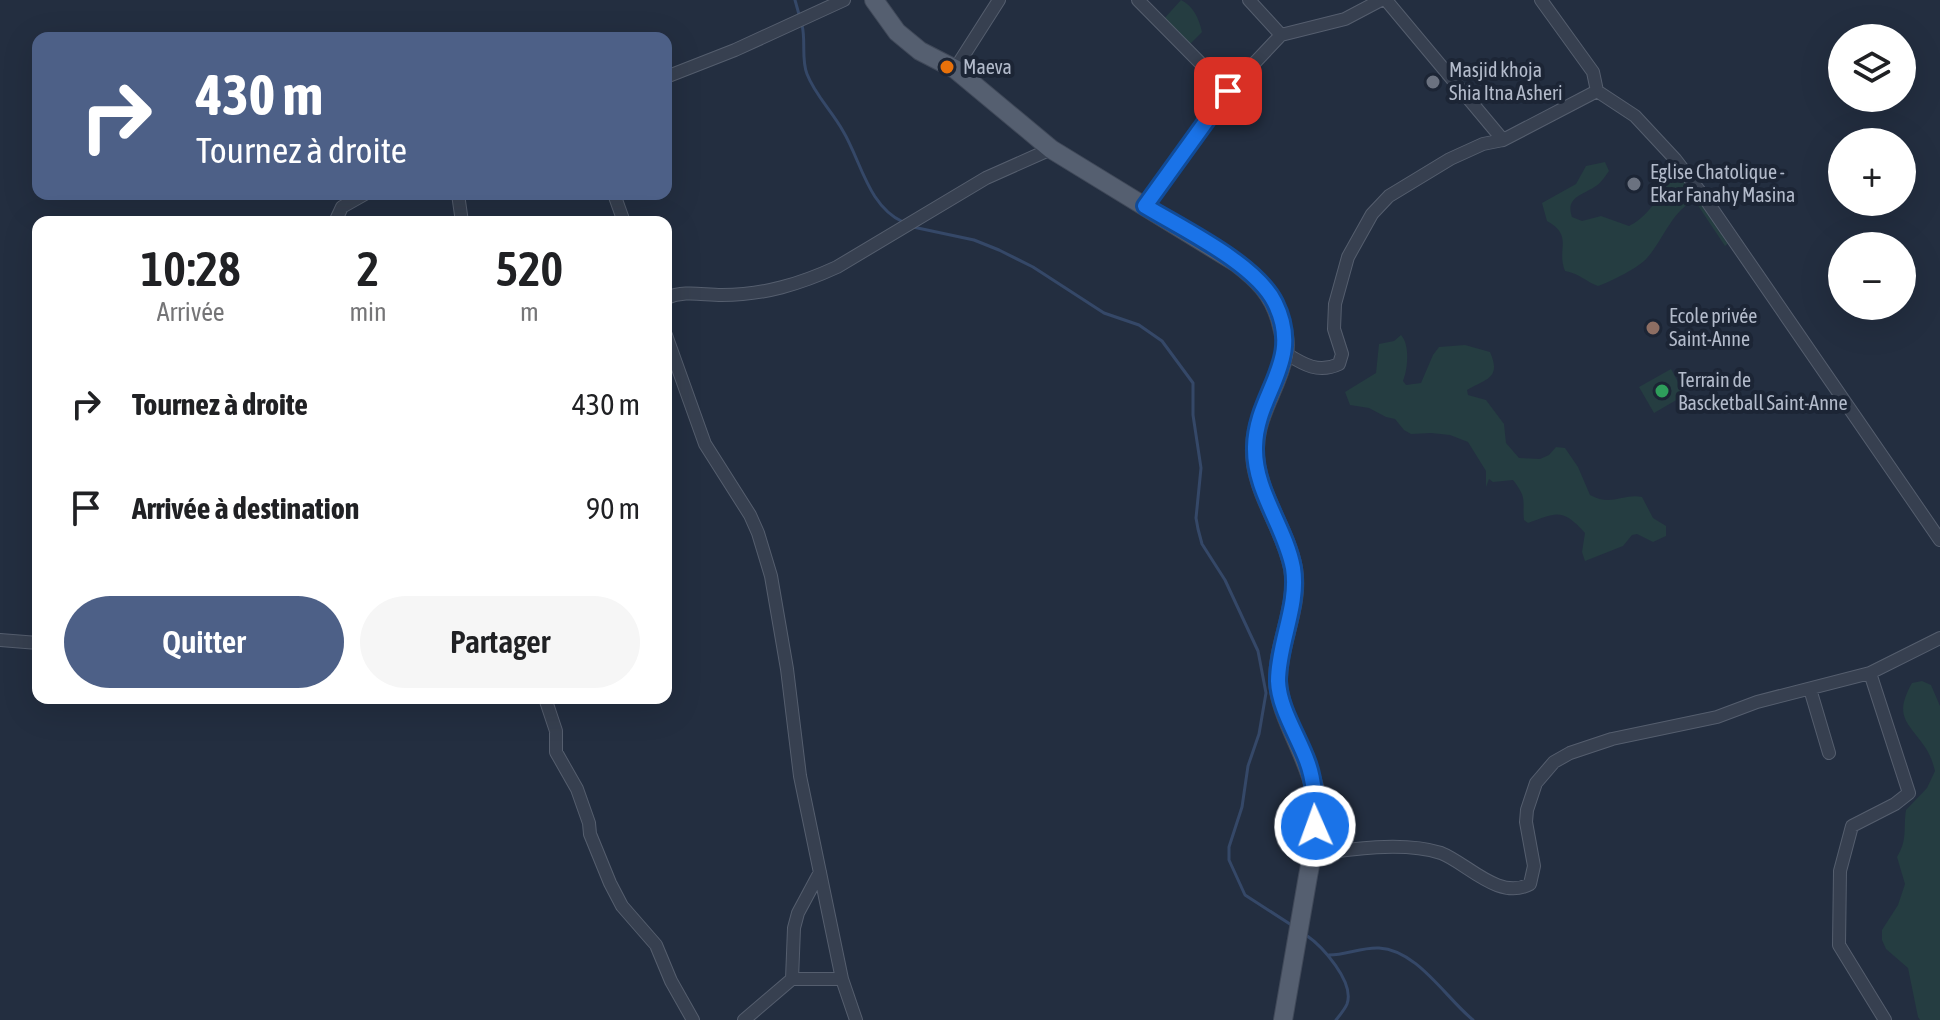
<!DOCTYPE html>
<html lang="fr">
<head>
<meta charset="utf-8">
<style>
	:root { --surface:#fff; --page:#f6f6f6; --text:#202124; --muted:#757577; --accent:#4d6087 }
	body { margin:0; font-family:"Asap Condensed",sans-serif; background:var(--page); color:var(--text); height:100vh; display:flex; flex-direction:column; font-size:30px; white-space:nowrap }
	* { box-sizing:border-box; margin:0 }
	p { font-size:26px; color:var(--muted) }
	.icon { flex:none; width:44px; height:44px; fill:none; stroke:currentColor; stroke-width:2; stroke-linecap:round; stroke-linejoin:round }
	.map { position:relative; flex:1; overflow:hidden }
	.panel { position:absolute; left:32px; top:216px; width:640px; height:488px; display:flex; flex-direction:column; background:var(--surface); border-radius:16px; box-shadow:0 8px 32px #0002 }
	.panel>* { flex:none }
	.banner { position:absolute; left:32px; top:32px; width:640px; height:168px; border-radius:16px; box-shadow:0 8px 32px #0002; background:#4d6087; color:#fff; overflow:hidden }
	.tools { position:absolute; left:1828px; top:24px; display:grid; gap:16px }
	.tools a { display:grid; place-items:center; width:88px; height:88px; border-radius:50%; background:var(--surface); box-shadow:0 8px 32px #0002; font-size:40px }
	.pin { position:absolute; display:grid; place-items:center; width:68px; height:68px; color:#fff; margin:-34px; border-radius:16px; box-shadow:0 4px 12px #0006 }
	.me { position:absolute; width:88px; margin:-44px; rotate:358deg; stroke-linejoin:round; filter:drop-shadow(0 0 6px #0008) }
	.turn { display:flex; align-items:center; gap:28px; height:168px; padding:0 32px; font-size:36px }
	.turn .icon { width:104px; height:104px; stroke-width:2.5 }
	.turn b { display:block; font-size:56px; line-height:68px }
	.eta { display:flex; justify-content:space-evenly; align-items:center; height:136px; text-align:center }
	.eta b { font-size:48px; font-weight:600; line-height:56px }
	.cta { display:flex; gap:16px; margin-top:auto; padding:16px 32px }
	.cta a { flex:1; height:92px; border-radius:48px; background:var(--accent); color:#fff; font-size:32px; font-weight:600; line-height:92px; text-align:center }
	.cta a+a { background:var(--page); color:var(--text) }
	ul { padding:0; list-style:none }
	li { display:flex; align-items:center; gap:24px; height:104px; padding:0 32px }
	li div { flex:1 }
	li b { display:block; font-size:30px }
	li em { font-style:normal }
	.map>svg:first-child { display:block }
	.green { fill:#253d41 }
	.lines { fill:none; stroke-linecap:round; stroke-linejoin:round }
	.stream { stroke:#354868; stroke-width:3 }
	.minor-casing { stroke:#555e6e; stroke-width:14 }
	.primary-casing { stroke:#404959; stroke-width:20 }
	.minor { stroke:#374050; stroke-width:12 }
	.primary { stroke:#555f70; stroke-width:18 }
	.route-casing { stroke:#114b97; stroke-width:20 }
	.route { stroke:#1a73e8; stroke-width:14 }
	.food-dot { fill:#e8710a; stroke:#1c2535; stroke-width:3 }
	.worship-dot { fill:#6b7280; stroke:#1c2535; stroke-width:3 }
	.education-dot { fill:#8d6e63; stroke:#1c2535; stroke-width:3 }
	.leisure-dot { fill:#2e9e5b; stroke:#1c2535; stroke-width:3 }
	.labels { text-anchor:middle; stroke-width:8; stroke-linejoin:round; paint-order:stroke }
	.poi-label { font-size:20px; fill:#b3bbcb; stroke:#1c2535; text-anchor:start }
</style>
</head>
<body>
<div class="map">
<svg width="1940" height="1020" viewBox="0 0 1940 1020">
	<rect width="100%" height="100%" fill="#232e40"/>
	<!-- green -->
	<path class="green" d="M1181,0C1193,6 1199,18 1202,32L1187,47L1162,21Z
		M1605,162L1609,171C1605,176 1602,182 1596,186C1583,195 1565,197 1572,217L1582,221L1601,216L1629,226C1644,219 1655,203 1664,190C1671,180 1671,172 1681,164L1733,239L1725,246L1695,201C1674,207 1662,242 1647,258C1640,267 1610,282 1598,286C1584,281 1583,275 1565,271C1556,249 1574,236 1547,221L1542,203L1576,184L1586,166Z
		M1401,335C1410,345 1408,368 1403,381L1406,385L1421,383L1433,355L1439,347L1465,345L1490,352C1502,379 1485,379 1467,390L1468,395L1486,400L1504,424L1506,443L1519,458L1540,459L1549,455L1556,447L1565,448L1578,467L1590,495C1611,507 1624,493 1642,497L1653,518L1666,526V536L1653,542L1637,534L1632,535L1623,546L1585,561L1582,552L1585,533C1562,507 1556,513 1528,523L1524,520C1522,501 1528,499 1513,480L1493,482L1489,479L1486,487V471L1468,442L1450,435L1431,433L1411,434L1404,430L1395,419L1386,417L1369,408L1350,405L1345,392L1376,373L1379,344L1394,341Z
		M1671,369L1685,395L1654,413L1639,387Z
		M1922,681L1931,685L1940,706V1020H1920L1918,1017L1908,968L1886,949L1882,940V930L1898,905L1905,884L1897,857C1908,839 1903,829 1906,810L1927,788L1935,771C1933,763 1930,754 1925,747C1908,722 1893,717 1912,683Z"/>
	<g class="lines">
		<!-- stream -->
		<path class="stream" d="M795,0L800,18
			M802,25C806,41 801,59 807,74C815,95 832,111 843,131C861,161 868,206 903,222
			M913,227L974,240L999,250L1033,267L1104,313L1139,325L1162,341L1193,383V415L1201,468L1196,518L1198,529L1202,544L1225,580L1258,651L1266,693L1259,734L1248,766L1242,807L1229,847V860L1245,895L1293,926
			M1306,935C1322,946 1355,982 1347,1004C1345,1009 1340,1015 1336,1020
			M1329,955C1346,955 1362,947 1379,948C1417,950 1445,997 1473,1020"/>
		<defs>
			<path id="minor" d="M1138,0L1228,91
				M1249,0L1281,35L1345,19L1381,0
				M1386,0L1503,140L1597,91
				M1541,0L1593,72L1597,91L1635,116L1675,159L1704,197L1940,540
				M955,69L999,0
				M666,77L735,50L844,0
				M458,194L462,222
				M614,194L624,222
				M1145,206L1228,91L1281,35
				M335,222L342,207L365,194
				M666,298C685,290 702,295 722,295C764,295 800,284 837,267L986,178L1051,149
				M666,335L705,444L750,515L758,533L771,576L787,669L800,776L842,979L856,1020
				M1285,353C1303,364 1318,374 1339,364L1342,354L1334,329L1335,304L1348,257L1372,214L1389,196L1450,159L1483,144L1503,140
				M0,640L38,643
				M1870,673L1909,793L1895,804L1852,826L1840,871L1839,945L1885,1020
				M1810,689L1829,753
				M545,698L556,731V752L577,789L589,823L590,834L610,883L622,906L656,945L671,981L693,1020
				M1312,855C1350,849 1403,841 1441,853C1467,863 1499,901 1530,884L1534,866L1526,822L1527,810L1536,783L1554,762L1570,753L1612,739L1717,717L1757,702L1870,673L1940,638
				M792,979H842
				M744,1020L792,979L794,928L798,913L820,872"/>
			<path id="primary" d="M874,0L897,32L920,51L955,69L1051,149L1237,263C1258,279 1272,293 1280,319C1283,331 1287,342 1284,355C1276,394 1249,420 1256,465C1262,501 1286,532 1293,568C1300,606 1277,644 1278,682C1279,714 1308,756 1315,791C1320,818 1313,850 1308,876C1300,924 1291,972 1283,1020"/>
		</defs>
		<!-- minor casing -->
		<use href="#minor" class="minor-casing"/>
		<!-- primary casing -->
		<use href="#primary" class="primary-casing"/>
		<!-- minor -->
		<use href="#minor" class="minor"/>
		<!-- primary -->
		<use href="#primary" class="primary"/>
	</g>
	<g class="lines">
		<defs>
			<path id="route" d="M1228,91L1145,206C1183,229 1256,264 1275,303C1304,362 1256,392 1255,447C1254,491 1285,526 1293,568C1299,606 1278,643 1278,681C1279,708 1298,736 1307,761C1315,782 1315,803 1315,826"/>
		</defs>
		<!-- route casing -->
		<use href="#route" class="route-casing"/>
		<!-- route -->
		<use href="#route" class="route"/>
	</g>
	<!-- markers -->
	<circle class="food-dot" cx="947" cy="67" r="8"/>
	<g class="worship-dot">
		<circle cx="1433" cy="82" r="8"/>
		<circle cx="1634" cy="184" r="8"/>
	</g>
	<circle class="education-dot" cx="1653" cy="328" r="8"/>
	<circle class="leisure-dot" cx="1662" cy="391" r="8"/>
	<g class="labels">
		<!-- poi labels -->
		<g class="poi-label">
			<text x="963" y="74">Maeva</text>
			<text x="1449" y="77">Masjid khoja<tspan x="1449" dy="23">Shia Itna Asheri</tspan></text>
			<text x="1650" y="179">Eglise Chatolique -<tspan x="1650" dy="23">Ekar Fanahy Masina</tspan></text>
			<text x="1669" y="323">Ecole privée<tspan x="1669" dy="23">Saint-Anne</tspan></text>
			<text x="1678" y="387">Terrain de<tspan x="1678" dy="23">Bascketball Saint-Anne</tspan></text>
		</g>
	</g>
</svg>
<div class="tools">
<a><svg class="icon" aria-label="layers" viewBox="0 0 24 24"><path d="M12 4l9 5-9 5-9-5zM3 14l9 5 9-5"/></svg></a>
<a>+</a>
<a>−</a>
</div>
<div class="pin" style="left:1228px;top:91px;background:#d93025"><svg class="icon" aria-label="arrive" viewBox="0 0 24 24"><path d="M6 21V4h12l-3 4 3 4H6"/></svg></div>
<svg class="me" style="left:1315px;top:826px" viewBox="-20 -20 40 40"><circle r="17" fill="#1a73e8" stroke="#fff" stroke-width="3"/><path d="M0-11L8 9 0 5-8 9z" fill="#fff"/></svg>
<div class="banner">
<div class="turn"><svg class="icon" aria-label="right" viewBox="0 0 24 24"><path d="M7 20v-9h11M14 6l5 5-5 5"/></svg><div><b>430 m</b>Tournez à droite</div></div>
</div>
<section class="panel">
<div class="eta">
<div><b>10:28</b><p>Arrivée</p></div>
<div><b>2</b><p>min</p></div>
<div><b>520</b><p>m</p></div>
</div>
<ul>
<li><svg class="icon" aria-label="right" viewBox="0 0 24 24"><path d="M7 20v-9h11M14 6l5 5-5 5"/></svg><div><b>Tournez à droite</b></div><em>430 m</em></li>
<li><svg class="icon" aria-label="arrive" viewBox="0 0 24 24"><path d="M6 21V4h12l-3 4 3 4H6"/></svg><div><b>Arrivée à destination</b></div><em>90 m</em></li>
</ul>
<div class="cta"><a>Quitter</a><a>Partager</a></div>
</section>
</div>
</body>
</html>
